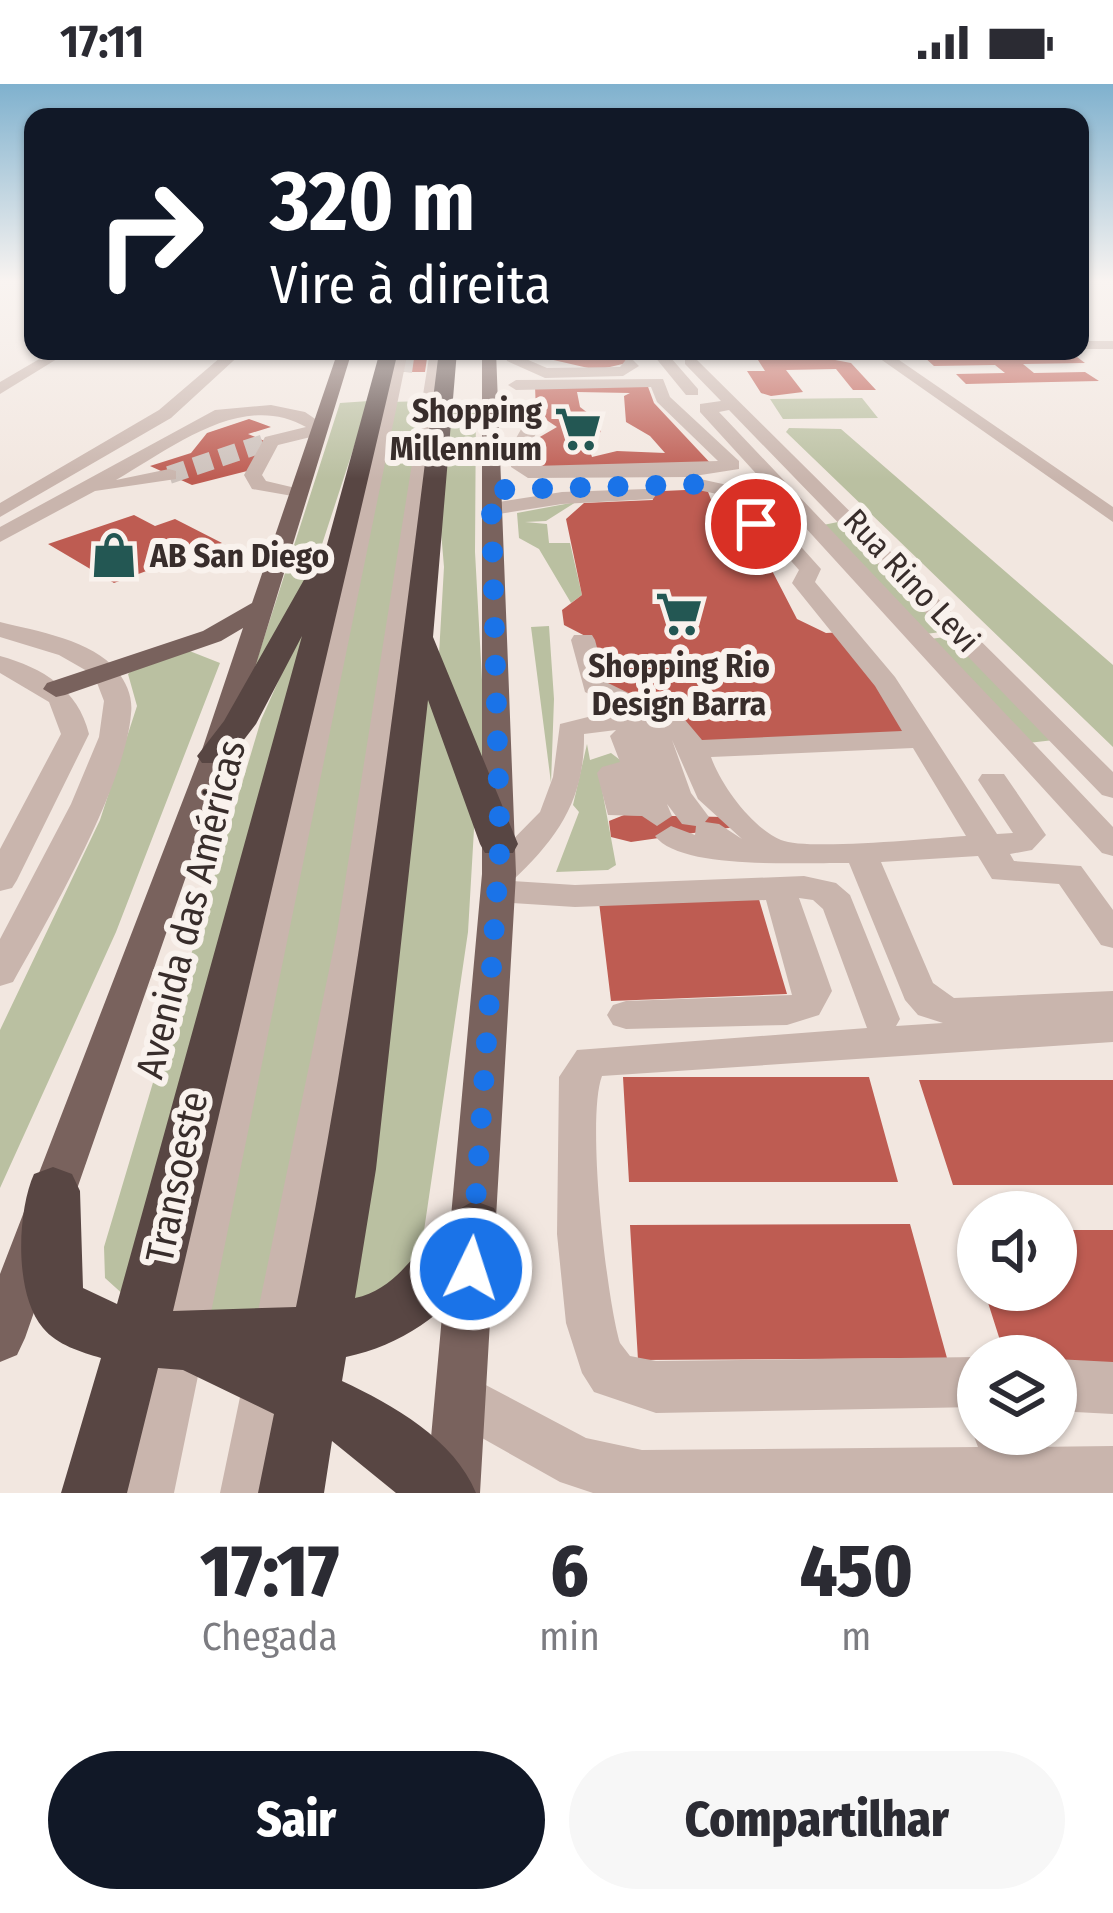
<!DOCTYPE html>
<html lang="pt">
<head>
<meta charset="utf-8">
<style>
	:root { --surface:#fff; --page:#f7f7f7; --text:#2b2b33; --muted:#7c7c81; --accent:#111827 }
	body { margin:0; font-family:"Fira Sans Condensed",sans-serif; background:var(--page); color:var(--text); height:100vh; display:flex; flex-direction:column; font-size:45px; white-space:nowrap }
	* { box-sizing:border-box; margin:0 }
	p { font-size:39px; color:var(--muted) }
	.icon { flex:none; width:66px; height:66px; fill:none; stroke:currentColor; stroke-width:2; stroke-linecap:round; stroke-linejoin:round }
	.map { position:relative; height:1409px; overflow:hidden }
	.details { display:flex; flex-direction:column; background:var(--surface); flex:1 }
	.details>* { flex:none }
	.hud { position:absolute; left:24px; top:24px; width:1065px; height:252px; border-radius:24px; box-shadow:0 3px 9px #0004; background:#111827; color:#fff; overflow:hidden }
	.tools { position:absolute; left:957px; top:1107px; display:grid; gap:24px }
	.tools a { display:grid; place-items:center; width:120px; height:120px; border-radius:50%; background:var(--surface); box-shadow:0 3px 9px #0004; font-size:60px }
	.pin { position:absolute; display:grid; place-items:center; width:102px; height:102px; color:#fff; margin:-51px; border:6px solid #fff; border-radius:50%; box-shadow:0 3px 12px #0007 }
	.me { position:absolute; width:132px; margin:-66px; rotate:4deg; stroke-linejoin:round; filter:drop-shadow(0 0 9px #0008) }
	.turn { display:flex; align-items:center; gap:42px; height:252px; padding:0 48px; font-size:54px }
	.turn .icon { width:156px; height:156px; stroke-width:2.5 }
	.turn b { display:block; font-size:84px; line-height:102px }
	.eta { display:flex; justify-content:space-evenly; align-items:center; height:204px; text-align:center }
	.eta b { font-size:72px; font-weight:800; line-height:84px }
	.cta { display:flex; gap:24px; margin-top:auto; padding:24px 48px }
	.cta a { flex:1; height:138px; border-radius:72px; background:var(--accent); color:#fff; font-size:48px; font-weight:800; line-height:138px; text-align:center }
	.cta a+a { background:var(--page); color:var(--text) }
	.status { display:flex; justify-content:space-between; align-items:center; height:84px; padding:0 60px; background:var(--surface); direction:ltr }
	.status svg { height:33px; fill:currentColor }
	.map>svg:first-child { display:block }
	.green { fill:#bac0a1 }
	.building { fill:#be5c52; fill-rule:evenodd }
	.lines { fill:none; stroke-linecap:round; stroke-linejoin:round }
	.minor-tunnel-far1 { stroke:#cdc2bc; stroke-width:14; stroke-dasharray:14 8; stroke-linecap:butt }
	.minor-tunnel { stroke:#cdc2bc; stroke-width:18; stroke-dasharray:18 9; stroke-linecap:butt }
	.minor { fill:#c9b5ad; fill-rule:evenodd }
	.major { fill:#79625d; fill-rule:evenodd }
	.highway { fill:#584643; fill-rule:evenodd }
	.route { stroke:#1a73e8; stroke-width:21; stroke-dasharray:0 37.8 }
	.labels { text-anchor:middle; stroke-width:12; stroke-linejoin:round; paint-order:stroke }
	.far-poi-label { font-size:33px; font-weight:bold; fill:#382d2b; stroke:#f9f2ed; text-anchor:end }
	.far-street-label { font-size:33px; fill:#382d2b; stroke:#f9f2ed }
	.street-label { font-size:39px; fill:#382d2b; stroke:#f9f2ed }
</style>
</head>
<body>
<div class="status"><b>17:11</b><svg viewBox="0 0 49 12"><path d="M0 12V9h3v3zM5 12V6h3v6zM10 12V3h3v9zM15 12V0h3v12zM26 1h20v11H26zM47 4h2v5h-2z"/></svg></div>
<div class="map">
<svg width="1113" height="1409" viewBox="0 0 1113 1409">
	<rect width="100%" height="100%" fill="#f2e7e0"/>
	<!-- green -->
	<path class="green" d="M862,314L878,334L783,335L770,315Z
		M369,317L308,503L254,585L340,319Z
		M424,317L409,442L273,1229L196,1230L391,318Z
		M447,317H476L475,468L487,687L439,570L444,483L439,424Z
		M789,344L841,345L1113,581V663L786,348Z
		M576,418L546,437L525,438L547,440L549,459H570L582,511L571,519L539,465L519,454L517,429Z
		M843,437L950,547L925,550L823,441Z
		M310,526L126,1213L105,1194L104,1163L261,636Z
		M549,542L554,615L551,699L531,543Z
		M953,552L1054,656L1028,659L930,555Z
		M187,566L220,579L116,848L0,1104V946L100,736L137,622L128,590L137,581Z
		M425,613H431L475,728L468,848L421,1167L414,1188L361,1217L349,1214Z
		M587,660L590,676L611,669L628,682L599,689L616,781L608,786L556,788L579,728L573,721Z"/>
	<!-- building -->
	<path class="building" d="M406,267H428L425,288H402Z
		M594,267L631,278L597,286L523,269Z
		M1073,270L1085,279L1023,280L1034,289L1085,288L1099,297L966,300L956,290L1005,289L995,281L934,282L924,273Z
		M830,275L851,279L876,306H853L836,285L786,286L803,308L771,312L761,309L747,287H765L758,276Z
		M647,300L654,319L714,383L542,386L538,354L557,343L536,329L535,302ZM577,308L630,309L624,312L626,338L650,352L665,369L617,367L592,373L587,358L579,356L601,348V339L580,323Z
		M249,335L271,343L248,350L267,358L255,385L192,401L150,382L191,369L207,349Z
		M707,405L716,429L748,440L797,535L826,549L846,548L912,660L685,671L671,626L681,625L670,615L633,616L602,600L593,556L564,541L562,526L582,511L566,435L584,419L653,416L651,410L663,407Z
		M134,431L155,442L175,435L222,459L114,499L48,460Z
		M624,731L724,733L735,743L631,758L611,753L609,737Z
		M758,812L787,910L611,917L599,818Z
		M623,993H869L898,1098H629Z
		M919,996H1113V1101H953Z
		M910,1140L947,1274L638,1276L630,1141Z
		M1056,1146H1113V1282H1056V1272H1005L984,1206H1056Z"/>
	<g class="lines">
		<!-- minor-tunnel-far1 -->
		<path class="minor-tunnel-far1" d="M405,288L408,267"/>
		<!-- minor-tunnel -->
		<path class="minor-tunnel" d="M169,391L267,358"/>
		<!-- minor -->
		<path class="minor" d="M1080,257H1113V265H1080Z
			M53,267H70L0,310V298Z
			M228,267H244L171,334L0,433V419L159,326Z
			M394,267H408L174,1409H120Z
			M430,267H444L373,848L274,1409H220L337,848Z
			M505,267H519V272L547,284L620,283L629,272L639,282L623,292L545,294L507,277Z
			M650,267H665L698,305V311H686Z
			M869,267H886L1113,423V438Z
			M685,274H695L1113,688V714L1102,711L729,326L719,328L1113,743V772L1102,769L700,328V320L721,317L685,280Z
			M663,295L670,313L739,377V385L688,393L528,394L511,383V363L524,340L530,339L539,344L529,363L532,382L718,377L657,318L651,303L516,306L508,301L516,296Z
			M271,321L305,328L327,343L323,350L278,361L262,391L266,397L304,406V414L252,405L244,391L265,353L306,343C242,306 171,365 116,396L169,385L176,387V395L95,407L0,458V443L215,326Z
			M691,393L750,406L821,485L815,498L895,593L997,750L1013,749L978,696L982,690H1004L1046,751L1032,766L1010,770L1014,777L1081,782L1113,826V864L1101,861L1059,800L992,795L978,772L881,778L933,899L954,914L1113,907V958L602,992C586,1034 606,1212 620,1259L630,1272L656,1277L978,1273V1323L656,1329L594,1308L582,1289L566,1239L557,1150L559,993L577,966L867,944L823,825L813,816L799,814L832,907L819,931L787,941L626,945L613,941L607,931L613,921L626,917L792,911L766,816L575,823L498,818L486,815L481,807L489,798L482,790L487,782L540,728L553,693L560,640L604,629L633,632L585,608L571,556L574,551H592L595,556L606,598L686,637L702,656L902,647L875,602L792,499L799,486L736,414L684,403V395ZM616,646L610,652L620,678L602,683L597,689L608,731L642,732L657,742L672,732L667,720L682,740L696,742L695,751L671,742L655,752C681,787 805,778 849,779L905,916L918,931L943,939L896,942L900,935L850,811L836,799L804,792L575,801L512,797C558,754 585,715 584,650ZM672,656L698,715L742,755L719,740L705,738L709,733L691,709ZM913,664L966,752C932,754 807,767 781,756C751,743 721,701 711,673Z
			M646,405L656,411L653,415L562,420L492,431L482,425L492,419L562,408Z
			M0,538C36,547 93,556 117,587C127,599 133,614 131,630C125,703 50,832 13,898L0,902V855L71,720L99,653L104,617L94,591L59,571L0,553Z
			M0,572C43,584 78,605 89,650L17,796L12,804L0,807V765L61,650L49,618L0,589Z
			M1056,1275L1113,1278V1330L1056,1327Z
			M461,1288L586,1354L642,1366L978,1363L973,1350L978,1337V1350H1026L1031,1363L1113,1362V1409H593L560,1398L443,1332L435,1314L443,1296Z"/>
		<!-- major -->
		<path class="major" d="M338,267H352L228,672L25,1254L17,1271L0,1278V1190L200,672L243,544L221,557L65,611L56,613L43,605L47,599L203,547L252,519Z
			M482,267H496L516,790L480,1409H426L482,790Z"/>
		<!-- highway -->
		<path class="highway" d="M380,267H398L173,1227L296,1223C360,907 399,587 439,267H457L433,553L518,760L513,769H485L480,760L428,616L376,1085L355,1214C412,1202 426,1136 475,1117L494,1124L502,1142C472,1209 418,1258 346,1273L342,1297C393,1321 454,1355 476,1409H396L332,1357L324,1409H258L274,1330L183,1286L158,1284L127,1409H61L101,1274C81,1268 57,1261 43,1244C14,1210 17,1128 34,1090L53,1083L72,1090L80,1107L83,1204L117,1220L302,552L256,640L226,679H202L197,672L224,637L305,494L320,486Z"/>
	</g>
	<!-- sky -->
	<linearGradient id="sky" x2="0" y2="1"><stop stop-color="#7fb1ce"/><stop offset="0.5" stop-color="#f9f4f1"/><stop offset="1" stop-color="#f9f4f1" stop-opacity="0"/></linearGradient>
	<rect width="1113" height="395" fill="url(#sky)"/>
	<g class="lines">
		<!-- route -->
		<path class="route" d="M471,1185L500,760L491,406L707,400L732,412L756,440"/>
	</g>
	<!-- icons -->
	<defs>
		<symbol id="supermarket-bare" viewBox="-9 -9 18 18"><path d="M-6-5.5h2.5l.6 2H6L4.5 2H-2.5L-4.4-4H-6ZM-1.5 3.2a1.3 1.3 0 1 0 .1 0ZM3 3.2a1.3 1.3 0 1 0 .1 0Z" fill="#235753" stroke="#f9f2ed" stroke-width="2.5" paint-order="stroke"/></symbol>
		<symbol id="shop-bare" viewBox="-9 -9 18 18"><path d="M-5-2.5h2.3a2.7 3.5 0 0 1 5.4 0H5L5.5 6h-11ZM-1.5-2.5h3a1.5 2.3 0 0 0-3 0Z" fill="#235753" stroke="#f9f2ed" stroke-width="2.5" paint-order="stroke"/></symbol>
	</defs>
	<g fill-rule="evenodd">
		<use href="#supermarket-bare" x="545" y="312" width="66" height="66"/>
		<use href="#shop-bare" x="81" y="438" width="66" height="66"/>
		<use href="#supermarket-bare" x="646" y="497" width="66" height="66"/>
	</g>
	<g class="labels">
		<!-- far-poi labels -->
		<g class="far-poi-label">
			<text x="542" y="338">Shopping<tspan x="542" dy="38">Millennium</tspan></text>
			<text x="150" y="483" text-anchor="start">AB San Diego</text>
			<text x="679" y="593" text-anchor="middle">Shopping Rio<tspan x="679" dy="38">Design Barra</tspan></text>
		</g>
		<!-- far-street labels -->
		<g class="far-street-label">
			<text transform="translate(912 496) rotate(47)" y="12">Rua Rino Levi</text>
		</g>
		<!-- street labels -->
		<g class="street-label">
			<text transform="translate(190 825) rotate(-76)" y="14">Avenida das Américas</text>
			<text transform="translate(176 1093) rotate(-78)" y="14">Transoeste</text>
		</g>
	</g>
</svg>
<div class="tools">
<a><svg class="icon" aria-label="sound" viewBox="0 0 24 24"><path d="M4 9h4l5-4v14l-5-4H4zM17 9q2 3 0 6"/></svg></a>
<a><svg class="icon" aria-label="layers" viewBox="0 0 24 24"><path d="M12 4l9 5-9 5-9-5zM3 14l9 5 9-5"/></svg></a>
</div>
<div class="pin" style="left:756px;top:440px;background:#d93025"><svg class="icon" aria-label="arrive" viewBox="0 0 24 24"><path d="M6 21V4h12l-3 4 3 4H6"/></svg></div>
<svg class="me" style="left:471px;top:1185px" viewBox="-20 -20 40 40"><circle r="17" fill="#1a73e8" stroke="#fff" stroke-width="3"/><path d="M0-11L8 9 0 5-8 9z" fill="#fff"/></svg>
<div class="hud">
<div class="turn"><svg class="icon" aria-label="right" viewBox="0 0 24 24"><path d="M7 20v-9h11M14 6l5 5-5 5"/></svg><div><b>320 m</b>Vire à direita</div></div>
</div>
</div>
<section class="details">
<div class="eta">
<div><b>17:17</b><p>Chegada</p></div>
<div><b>6</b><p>min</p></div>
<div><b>450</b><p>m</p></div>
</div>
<div class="cta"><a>Sair</a><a>Compartilhar</a></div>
</section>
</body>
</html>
